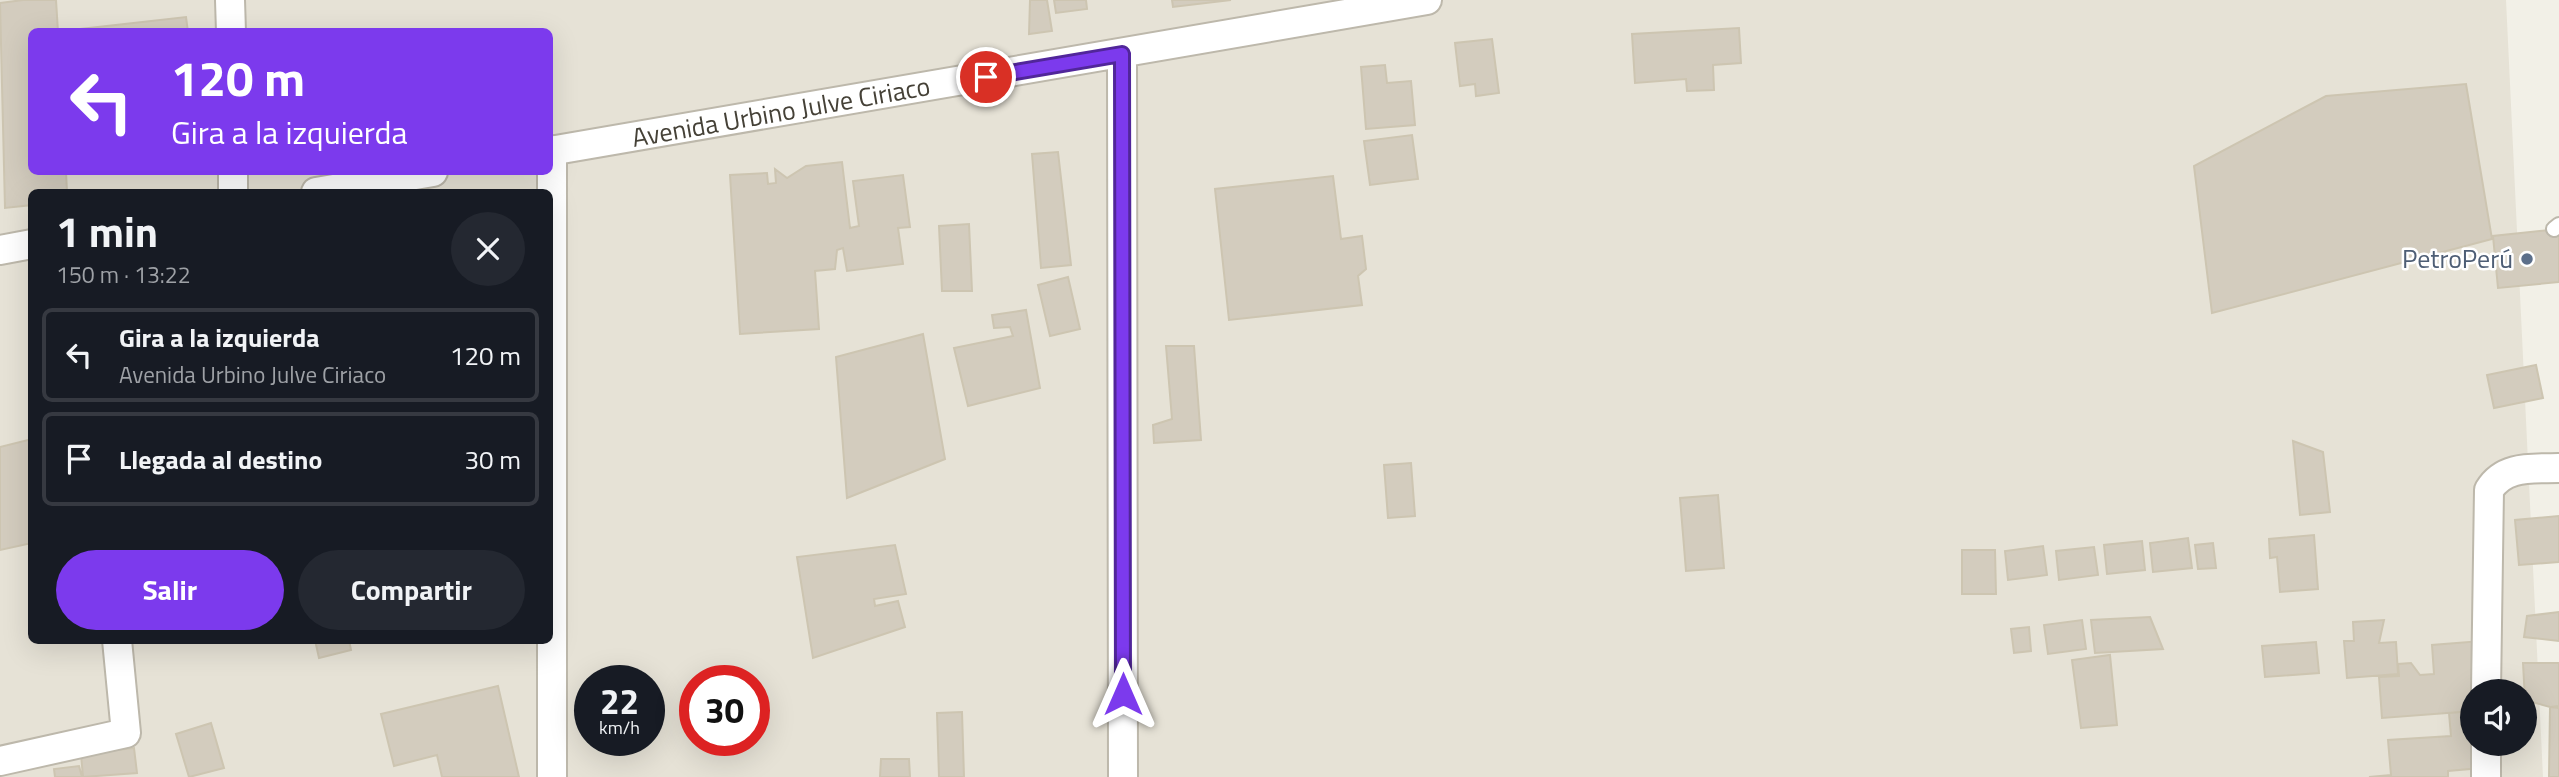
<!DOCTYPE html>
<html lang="es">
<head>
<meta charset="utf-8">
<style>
	:root { --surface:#171b24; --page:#242831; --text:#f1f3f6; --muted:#9ea1a6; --line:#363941; --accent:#7c3aed }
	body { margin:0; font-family:"Titillium Web",sans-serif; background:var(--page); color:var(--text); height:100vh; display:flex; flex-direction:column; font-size:26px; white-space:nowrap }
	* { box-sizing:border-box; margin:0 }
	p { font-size:23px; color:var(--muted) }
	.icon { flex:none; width:38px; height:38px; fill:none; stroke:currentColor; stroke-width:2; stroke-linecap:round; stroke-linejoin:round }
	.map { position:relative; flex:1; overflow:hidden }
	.panel { position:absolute; left:28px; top:189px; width:525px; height:455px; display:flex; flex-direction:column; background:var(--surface); border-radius:10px; box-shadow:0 7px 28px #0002 }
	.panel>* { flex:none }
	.banner { position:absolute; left:28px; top:28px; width:525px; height:147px; border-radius:10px; box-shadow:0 7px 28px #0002; background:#7c3aed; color:#fff; overflow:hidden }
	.tools { position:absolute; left:2460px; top:679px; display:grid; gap:14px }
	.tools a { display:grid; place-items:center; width:77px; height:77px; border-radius:50%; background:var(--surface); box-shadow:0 7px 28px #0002; font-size:35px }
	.speed { position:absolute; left:574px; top:665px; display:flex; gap:14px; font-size:35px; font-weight:700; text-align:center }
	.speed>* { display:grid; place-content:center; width:91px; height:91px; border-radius:50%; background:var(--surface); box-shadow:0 7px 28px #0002; line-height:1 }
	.speed small { font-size:18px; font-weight:400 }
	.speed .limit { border:10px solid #d22; background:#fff; color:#111 }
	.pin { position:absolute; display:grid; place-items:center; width:60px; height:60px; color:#fff; margin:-30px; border:4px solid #fff; border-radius:50%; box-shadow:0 2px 7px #0007 }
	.me { position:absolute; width:77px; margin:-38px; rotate:0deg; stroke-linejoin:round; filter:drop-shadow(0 0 5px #0008) }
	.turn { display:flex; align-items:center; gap:24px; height:147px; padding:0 28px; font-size:32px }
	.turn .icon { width:91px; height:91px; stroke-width:2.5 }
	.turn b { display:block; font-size:49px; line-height:60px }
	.round { display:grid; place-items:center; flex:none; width:74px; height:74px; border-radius:37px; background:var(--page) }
	.summary { display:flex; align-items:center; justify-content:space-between; height:119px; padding:0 28px }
	h1 { font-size:42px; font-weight:700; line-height:52px }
	.button { display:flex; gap:14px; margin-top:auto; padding:14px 28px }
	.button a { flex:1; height:80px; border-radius:42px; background:var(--accent); color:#fff; font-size:28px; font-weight:700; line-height:80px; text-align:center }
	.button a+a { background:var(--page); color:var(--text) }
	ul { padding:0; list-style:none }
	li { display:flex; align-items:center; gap:21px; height:94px; margin:0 14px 10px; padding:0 14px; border:4px solid var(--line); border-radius:10px }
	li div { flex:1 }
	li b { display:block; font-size:26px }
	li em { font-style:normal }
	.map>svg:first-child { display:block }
	.residential { fill:#e6e2d6; fill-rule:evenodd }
	.building { fill:#d3ccbe; stroke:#cdc5b1; stroke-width:2 }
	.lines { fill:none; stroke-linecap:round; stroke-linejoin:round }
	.lane-casing { stroke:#bdb8ab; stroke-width:18 }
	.street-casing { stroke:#bdb8ab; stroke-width:32 }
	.lane { stroke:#fff; stroke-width:14 }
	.street { stroke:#fff; stroke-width:28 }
	.route-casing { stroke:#51269a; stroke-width:18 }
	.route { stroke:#7c3aed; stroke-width:12 }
	.service-dot { fill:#5c6f8a; stroke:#fff; stroke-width:2.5 }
	.labels { text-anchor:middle; stroke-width:5; stroke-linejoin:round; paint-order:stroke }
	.street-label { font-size:26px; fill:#454137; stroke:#fff }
	.service-label { font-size:26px; fill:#4e5e75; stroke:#fff; text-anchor:end }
</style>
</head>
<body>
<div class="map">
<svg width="2559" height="777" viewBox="0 0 2559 777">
	<rect width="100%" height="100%" fill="#f2f0e7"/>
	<!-- residential -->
	<path class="residential" d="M0,0H2506L2543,777H0ZM32,32H550V172H32ZM32,192H550V640H32ZM590,681H649V740H590ZM695,681H754V740H695ZM2473,691H2525V744H2473Z"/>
	<!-- building -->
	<path class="building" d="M23,0H56L58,32H32V172H66L67,192H32V205L5,208L0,3Z
		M1030,0H1047L1052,31L1029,34Z
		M1054,0H1086L1087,9L1056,13Z
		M1172,0H1231L1173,7Z
		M186,17L188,32H63V31Z
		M1739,28L1741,63L1713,65L1714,90L1687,91L1686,79L1635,83L1632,34Z
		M1492,39L1499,93L1476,96L1475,84L1460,86L1455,43Z
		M1385,65L1387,83L1411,81L1415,125L1366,129L1361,67Z
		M2466,84L2492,239L2212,313L2194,166L2326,96Z
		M1412,135L1418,179L1370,185L1364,141Z
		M1058,152L1071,265L1041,268L1032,154Z
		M842,162L850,228L859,226L853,181L903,175L910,227L898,228L903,264L847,271L843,248L837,250L835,269L815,271L819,329L740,334L730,175L767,173L768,184L776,183L775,169L787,178L806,166Z
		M1333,176L1341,239L1362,236L1366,269L1358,276L1362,305L1229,320L1215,189Z
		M969,224L972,291H942L939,226Z
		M2559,229V282L2498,288L2493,236Z
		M1068,277L1080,329L1050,336L1038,285Z
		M1026,310L1040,388L968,406L954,348L1013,336L1010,327L994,328L992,315Z
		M923,334L945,459L847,498L836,357Z
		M1166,346H1194L1201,440L1154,443L1153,425L1172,419Z
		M2536,365L2543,398L2494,408L2487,375Z
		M32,439V543L0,550V447Z
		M2293,441L2323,452L2330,512L2300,515Z
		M1411,463L1415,516L1388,518L1384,465Z
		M1718,495L1724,568L1686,571L1680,498Z
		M2559,516V562L2519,565L2515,520Z
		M2314,535L2318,589L2280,592L2277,557L2270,558L2269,539Z
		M2188,538L2192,568L2153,572L2150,543Z
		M2142,541L2145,570L2107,574L2104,545Z
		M2213,543L2216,568L2198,569L2195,545Z
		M895,545L906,594L874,599L875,606L898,601L905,627L813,658L797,557Z
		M2043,546L2047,575L2008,580L2005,551Z
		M2094,547L2098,575L2059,580L2056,551Z
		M1962,550H1995L1996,594H1962Z
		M2559,612V641L2524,637L2527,616Z
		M2150,617L2163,649L2095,653L2091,620Z
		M2082,620L2086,649L2048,654L2044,625Z
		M2384,620L2379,643L2396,642L2398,674L2347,678L2344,641H2354L2353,622Z
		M2029,627L2031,651L2014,653L2011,629Z
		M315,640H349L351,650L319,658Z
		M2481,641L2473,691V711L2382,718L2379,677L2399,676L2398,664L2411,663L2420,675L2434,674L2432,645Z
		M2316,642L2319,673L2265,677L2262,646Z
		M2110,655L2117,725L2081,728L2072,660Z
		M2523,663H2559V706L2550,707L2525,700Z
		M498,686L519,777H442L437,755L394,766L381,714Z
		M2550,707L2559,708V777H2549Z
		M2473,711V744L2481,768L2448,771V777H2369L2391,775L2388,740L2451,736L2449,713Z
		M962,712L964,777H939L937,713Z
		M211,723L224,768L189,777L176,734Z
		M134,748L137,773L83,777L81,754Z
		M881,759H909L910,777H880Z
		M79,766L82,777H55L54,769Z"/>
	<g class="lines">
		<defs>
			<path id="lane" d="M2554,229L2559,225"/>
			<path id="street" d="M230,0L231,32
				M1122,54L1123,777
				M552,150V777
				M550,151L1427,0
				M233,172V192
				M316,192L433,172
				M0,250L32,244
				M2486,691L2489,490C2504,465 2532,469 2559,468
				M0,761L126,733L117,640
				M2486,777V744"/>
		</defs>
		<!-- lane casing -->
		<use href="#lane" class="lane-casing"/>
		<!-- street casing -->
		<use href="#street" class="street-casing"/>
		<!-- lane -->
		<use href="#lane" class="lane"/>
		<!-- street -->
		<use href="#street" class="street"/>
	</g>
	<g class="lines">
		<defs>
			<path id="route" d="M986,77L1122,54L1123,694"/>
		</defs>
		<!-- route casing -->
		<use href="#route" class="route-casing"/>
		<!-- route -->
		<use href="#route" class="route"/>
	</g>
	<!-- markers -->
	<circle class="service-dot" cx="2527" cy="259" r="7"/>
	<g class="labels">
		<!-- street labels -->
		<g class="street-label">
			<text transform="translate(781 112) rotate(-10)" y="9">Avenida Urbino Julve Ciriaco</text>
		</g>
		<!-- service labels -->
		<g class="service-label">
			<text x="2513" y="268">PetroPerú</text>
		</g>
	</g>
</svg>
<div class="tools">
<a><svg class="icon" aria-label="sound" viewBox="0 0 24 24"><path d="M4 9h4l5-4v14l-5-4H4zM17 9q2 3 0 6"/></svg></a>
</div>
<div class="speed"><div>22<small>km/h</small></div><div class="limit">30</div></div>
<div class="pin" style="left:986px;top:77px;background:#d93025"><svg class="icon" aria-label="arrive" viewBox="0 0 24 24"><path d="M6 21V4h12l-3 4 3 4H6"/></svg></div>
<svg class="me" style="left:1123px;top:694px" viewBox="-20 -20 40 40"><path d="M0-17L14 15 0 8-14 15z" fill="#7c3aed" stroke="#fff" stroke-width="4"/></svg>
<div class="banner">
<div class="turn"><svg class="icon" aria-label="left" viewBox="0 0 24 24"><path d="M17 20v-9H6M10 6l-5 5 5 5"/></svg><div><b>120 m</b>Gira a la izquierda</div></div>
</div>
<section class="panel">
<div class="summary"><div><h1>1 min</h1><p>150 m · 13:22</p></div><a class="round"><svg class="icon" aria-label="close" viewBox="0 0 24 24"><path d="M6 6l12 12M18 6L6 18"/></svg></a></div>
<ul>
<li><svg class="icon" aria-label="left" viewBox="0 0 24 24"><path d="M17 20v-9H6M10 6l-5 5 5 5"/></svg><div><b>Gira a la izquierda</b><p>Avenida Urbino Julve Ciriaco</p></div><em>120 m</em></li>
<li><svg class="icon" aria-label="arrive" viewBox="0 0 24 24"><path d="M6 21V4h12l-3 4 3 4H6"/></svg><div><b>Llegada al destino</b></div><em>30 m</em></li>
</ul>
<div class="button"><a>Salir</a><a>Compartir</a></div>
</section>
</div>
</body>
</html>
